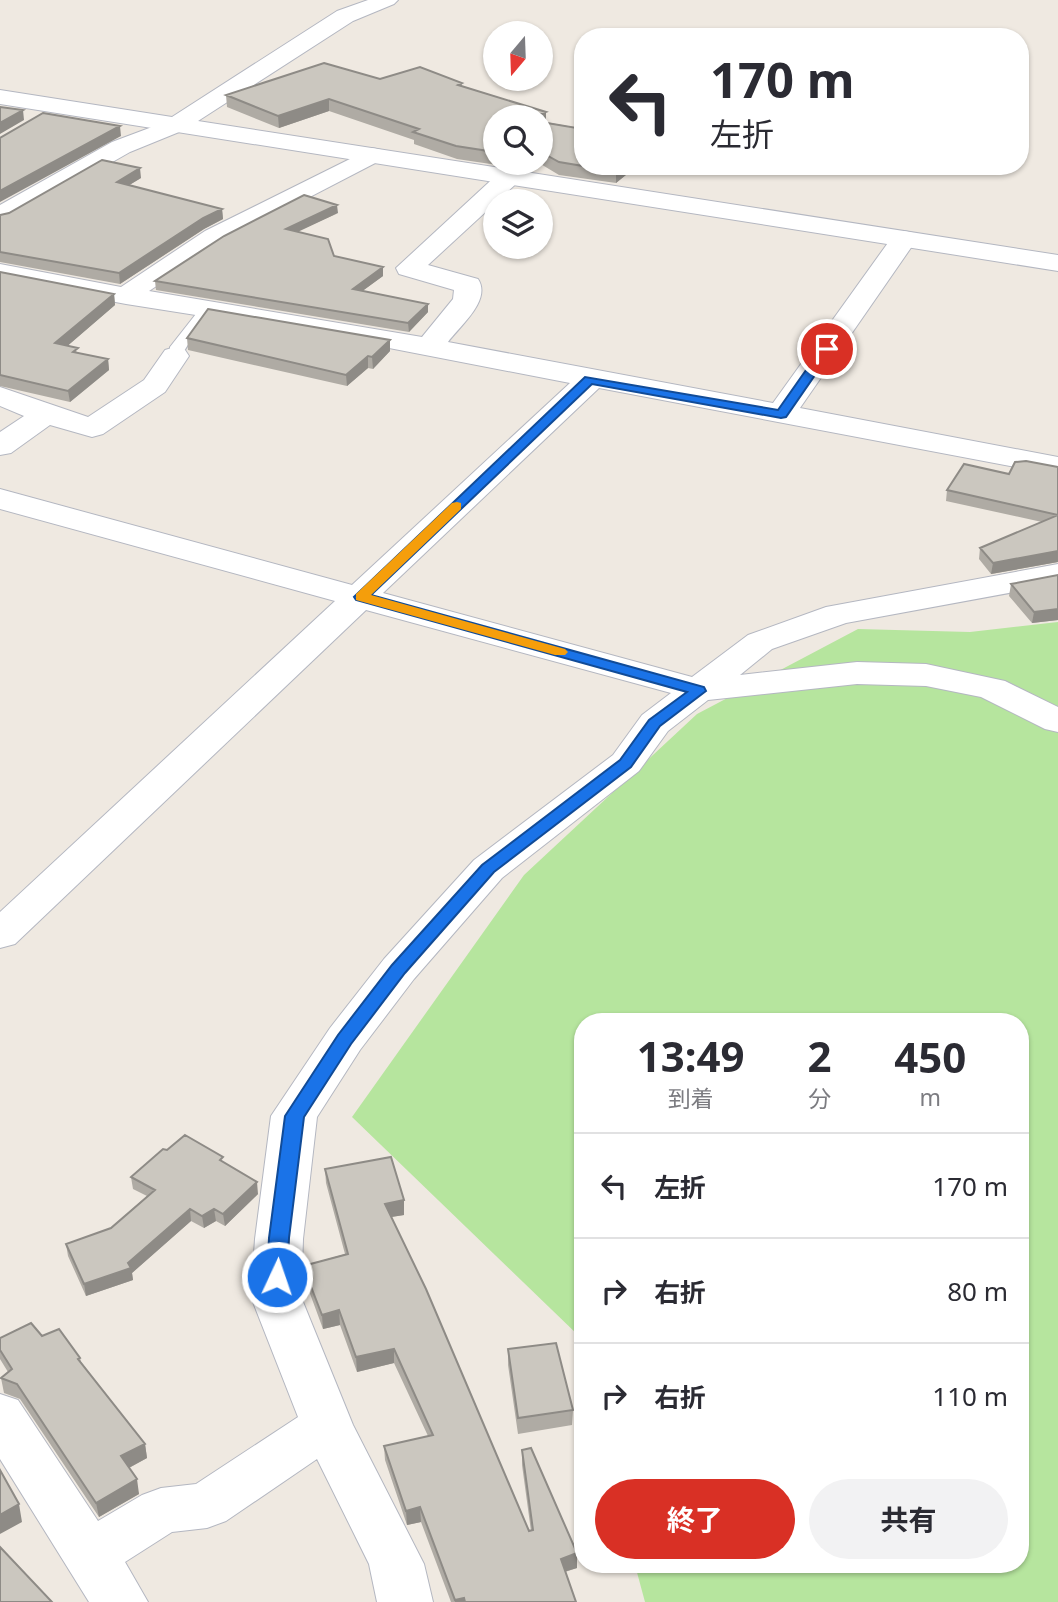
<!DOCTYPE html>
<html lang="ja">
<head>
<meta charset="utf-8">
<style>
	:root { --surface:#fff; --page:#f2f2f3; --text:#2b2b33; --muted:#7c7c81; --line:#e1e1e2; --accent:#d93025 }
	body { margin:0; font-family:"Noto Sans","Noto Sans JP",sans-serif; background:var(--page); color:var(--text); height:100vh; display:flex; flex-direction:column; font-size:26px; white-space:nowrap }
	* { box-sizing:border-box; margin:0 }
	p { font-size:23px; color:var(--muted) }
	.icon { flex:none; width:38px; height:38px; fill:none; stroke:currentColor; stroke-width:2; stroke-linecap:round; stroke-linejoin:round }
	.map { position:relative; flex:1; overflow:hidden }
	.panel { position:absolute; left:574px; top:1013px; width:455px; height:560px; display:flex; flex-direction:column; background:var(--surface); border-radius:28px; box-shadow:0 2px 5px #0004 }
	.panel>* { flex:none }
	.top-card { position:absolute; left:574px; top:28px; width:455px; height:147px; border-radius:28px; box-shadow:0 2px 5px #0004; background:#fff; color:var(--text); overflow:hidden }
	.needle { width:46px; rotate:199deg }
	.tools { position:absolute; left:483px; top:21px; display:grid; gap:14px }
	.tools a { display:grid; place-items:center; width:70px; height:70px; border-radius:50%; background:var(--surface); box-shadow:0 2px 5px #0004; font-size:35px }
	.pin { position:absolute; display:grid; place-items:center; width:60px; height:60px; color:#fff; margin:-30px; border:4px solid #fff; border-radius:50%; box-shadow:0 2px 7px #0007 }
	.me { position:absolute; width:77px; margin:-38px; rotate:3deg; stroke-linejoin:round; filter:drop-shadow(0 0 5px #0008) }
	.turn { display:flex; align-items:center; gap:24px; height:147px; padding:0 21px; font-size:32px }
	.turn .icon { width:91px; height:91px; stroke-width:2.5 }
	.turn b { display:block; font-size:49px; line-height:60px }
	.eta { display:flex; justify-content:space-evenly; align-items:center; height:119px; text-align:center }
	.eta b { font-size:42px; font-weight:700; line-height:49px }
	.cta { display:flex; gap:14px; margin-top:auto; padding:14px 21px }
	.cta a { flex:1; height:80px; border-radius:42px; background:var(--accent); color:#fff; font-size:28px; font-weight:700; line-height:80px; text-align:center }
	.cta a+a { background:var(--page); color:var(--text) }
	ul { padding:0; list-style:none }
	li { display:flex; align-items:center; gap:21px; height:105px; padding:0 21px; border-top:2px solid var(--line) }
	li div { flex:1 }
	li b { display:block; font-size:26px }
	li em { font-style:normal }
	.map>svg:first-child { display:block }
	.green { fill:#b6e59e }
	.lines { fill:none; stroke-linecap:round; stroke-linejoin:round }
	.lane-casing { stroke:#b4b7c1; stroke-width:2 }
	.street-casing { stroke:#b4b7c1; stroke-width:2 }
	.secondary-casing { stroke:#b4b7c1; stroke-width:2 }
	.lane { fill:#fff; fill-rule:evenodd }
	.street { fill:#fff; fill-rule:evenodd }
	.secondary { fill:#fff; fill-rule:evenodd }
	.wall { fill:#afaba4 }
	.shaded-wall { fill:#8e8b86 }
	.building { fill:#cbc7bf; stroke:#8e8b86; stroke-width:2 }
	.route { fill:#1a73e8; stroke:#114b97; stroke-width:2 }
	.slow { fill:#f59e0b }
</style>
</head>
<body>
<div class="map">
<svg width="1058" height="1602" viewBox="0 0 1058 1602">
	<rect width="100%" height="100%" fill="#efe9e1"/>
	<!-- green -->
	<path class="green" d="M1058,622V1602H645L635,1565L1020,1564V1022H583V1347L580,1337L352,1117L524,875L697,714L858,629L970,632Z"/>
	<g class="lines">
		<defs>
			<path id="lane" d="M208,304L215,308C202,325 189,340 180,359H170V347L203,305Z"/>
			<path id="street" d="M176,118L184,120L188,125L184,130L130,152L9,221L0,224V205L112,142Z
				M372,148L381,150L384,155L381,160L223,242L149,291L422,337L453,299L454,290L399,274L396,268L500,172L509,170L518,172L521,177L518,182L428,265L478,279C492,300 460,326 448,342L773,403L895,233L904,231L913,233L917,239L800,408L1058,457V475L599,388L383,593L692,677L748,635L826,607L1058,564V584L846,623L772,649L740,675L857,662L926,664L1005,681L1058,707V732L1045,729L981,697L926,686L857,684L708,700L668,731L639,771L502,878L414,979L360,1050L317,1117L303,1239L301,1297L353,1425L424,1564L433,1602H377L369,1564L317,1459L226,1521L207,1528L172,1532L125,1562L148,1602H89L0,1459V1394L18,1400L98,1521L142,1495L161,1488L196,1484L298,1417L251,1297L255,1239L271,1116L330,1028L384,959L474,860L613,755L642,715L671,693L366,610L15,944L0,948V912L335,601L0,509V489L352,585L570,383L317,334L126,304L0,280V264L121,287L205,231Z
				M175,347L185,350L189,356L165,392L103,434L92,437L50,425L11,453L0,455V432L24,416L0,406V387L88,417L144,380L165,350Z"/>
			<path id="secondary" d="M368,0H398L394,4L353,21L198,121L1058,255V271L0,104V90L172,117L337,11Z"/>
		</defs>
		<!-- lane casing -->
		<use href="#lane" class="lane-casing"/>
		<!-- street casing -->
		<use href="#street" class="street-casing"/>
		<!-- secondary casing -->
		<use href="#secondary" class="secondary-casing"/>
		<!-- lane -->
		<use href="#lane" class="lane"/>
		<!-- street -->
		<use href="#street" class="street"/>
		<!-- secondary -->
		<use href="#secondary" class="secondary"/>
	</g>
	<!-- wall -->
	<path class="wall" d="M324,63L380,79L420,67L462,83V86L546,112V122L583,129V166H637L616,183L559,175L539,163H541V117H495V163H511L504,166L457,159L414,144V140L329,111L279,128L227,107L226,95Z
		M141,178L129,185L222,209L223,219L204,229L120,284L0,262V215Z
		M338,213L298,231L334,256L383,276L362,291L428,304V312L409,332L156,290L155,281Z
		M0,272L114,294L115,305L67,346L79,353L108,359L109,370L70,402L0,386Z
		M187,338L390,351L373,369L368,368L347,386L188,350Z
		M1058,467V562L991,574L979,559L980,548L1042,522L946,501L947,490L1009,474Z
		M1058,575V620L1032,623L1009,596L1011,584Z
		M224,1162L258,1194L225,1226L216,1221L204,1228L191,1221L132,1273L133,1280L86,1296L68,1256L66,1244L111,1228L147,1196L133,1189L131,1177Z
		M325,1169L404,1200V1215L391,1217L529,1531H531L522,1465V1450L577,1553V1568L565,1572L576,1602H451L421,1522L407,1525L385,1460L384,1446L428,1436L394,1363L357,1372L340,1325L323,1329L305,1280L303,1266L345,1254L326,1183Z
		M42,1336L80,1358L81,1362L145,1444L147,1458L129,1468L139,1494L99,1517L20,1399L4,1393L1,1378L8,1372L0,1359V1338Z
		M508,1349L573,1410L572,1425L518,1434L508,1365Z"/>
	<!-- shaded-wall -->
	<path class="shaded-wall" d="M329,99V111L279,128L278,116Z
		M23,110L24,120L0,134V123Z
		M546,112V124L541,126V117H534Z
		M120,126L121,136L0,202V191Z
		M622,166H637L616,183V171Z
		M140,168L141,178L118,192L117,182Z
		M337,205L338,213L287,237L286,229Z
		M222,209L223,219L204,229L120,284L119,273L203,218Z
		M383,267V276L353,298V289Z
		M114,294L115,305L57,355L55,343Z
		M428,304V312L409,332L408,323Z
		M390,340V351L373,369L372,357Z
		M368,356V368L347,386L346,375Z
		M108,359L109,370L70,402L68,391Z
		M1058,551V562L991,574L993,563Z
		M1058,609V620L1032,623L1034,612Z
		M257,1182L258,1194L225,1226L223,1214Z
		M404,1200V1215L385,1218V1204Z
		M190,1209L191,1221L132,1273L133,1280L86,1296L84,1284L128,1263Z
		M214,1209L216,1221L204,1228L202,1216Z
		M339,1310L340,1325L323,1329L322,1315Z
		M394,1349V1363L357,1372L356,1357Z
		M145,1444L147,1458L123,1471L121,1456Z
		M137,1479L139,1494L99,1517L96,1503Z
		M19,1504L22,1522L0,1534V1515Z
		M420,1507L421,1522L407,1525L406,1511Z
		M577,1553V1568L560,1573L561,1559Z
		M464,1598V1602H455V1600Z"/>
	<!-- building -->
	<path class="building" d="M324,63L380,79L420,67L462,83L458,85L546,112L534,117H495V152L456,146L413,132L419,129L329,99L278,116L226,95Z
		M0,107L23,110L0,123Z
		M43,113L120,126L0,191V138Z
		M541,122L583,129V166L559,162L541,152Z
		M102,160L140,168L117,182L222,209L203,218L119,273L0,252V215L9,213Z
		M587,166H622L616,171Z
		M304,195L337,205L286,229L328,239L334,256L383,267L353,289L428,304L408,323L155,281L224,236Z
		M0,272L114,294L55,343L78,348L73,352L108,359L68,391L0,375Z
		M208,309L390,340L372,357L368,356L346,375L187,338Z
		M1026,461L1058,467V515L947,490L964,464L1009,474L1015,462Z
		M1058,515V551L993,563L980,548Z
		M1058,575V609L1034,612L1011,584Z
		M185,1135L223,1157L220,1160L257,1182L223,1214L214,1209L202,1216L190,1209L128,1263L131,1268L84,1284L66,1244L111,1228L155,1190L131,1177L163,1149L167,1150Z
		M391,1157L404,1200L385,1204L426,1289L529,1531L533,1530L522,1450L531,1448L577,1553L561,1559L576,1602H465L464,1598L455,1600L420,1507L406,1511L384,1446L433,1435L394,1349L356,1357L339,1310L322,1315L303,1266L348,1254L325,1169Z
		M31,1323L42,1336L59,1329L80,1358L78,1359L145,1444L121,1456L137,1479L96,1503L17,1384L1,1378L12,1369L0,1350V1338Z
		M556,1343L573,1410L518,1418L508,1349Z
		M0,1470L19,1504L0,1515Z
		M0,1547L52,1602H0Z"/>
	<!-- route -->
	<path class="route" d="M823,346L833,349L786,417L781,418L592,384L371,595L704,687L706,691L660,726L631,767L494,872L405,973L351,1044L304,1117L289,1238L287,1277L284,1283L277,1285L270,1283L267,1277L269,1238L285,1116L338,1035L392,965L482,865L620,760L649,720L687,692L356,600L354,597L585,377L778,410Z"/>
	<!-- slow -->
	<path class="slow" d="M457,502L461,503V509L371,595L565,649L568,652L565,655H555L356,600V594L452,503Z"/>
</svg>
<div class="tools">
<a><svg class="needle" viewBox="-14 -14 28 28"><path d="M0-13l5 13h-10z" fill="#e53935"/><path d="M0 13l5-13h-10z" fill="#7c7c81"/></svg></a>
<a><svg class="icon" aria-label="search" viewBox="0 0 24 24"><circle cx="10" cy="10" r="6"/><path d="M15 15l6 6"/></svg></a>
<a><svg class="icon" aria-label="layers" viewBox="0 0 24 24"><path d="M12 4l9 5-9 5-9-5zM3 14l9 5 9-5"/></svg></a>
</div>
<div class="pin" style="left:827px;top:349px;background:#d93025"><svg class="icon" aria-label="arrive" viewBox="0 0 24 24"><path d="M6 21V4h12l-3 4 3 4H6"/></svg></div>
<svg class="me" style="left:277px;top:1277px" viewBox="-20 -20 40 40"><circle r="17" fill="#1a73e8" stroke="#fff" stroke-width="3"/><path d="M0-11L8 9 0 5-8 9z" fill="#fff"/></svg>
<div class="top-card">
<div class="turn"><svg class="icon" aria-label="left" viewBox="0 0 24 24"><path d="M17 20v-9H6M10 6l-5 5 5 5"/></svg><div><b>170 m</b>左折</div></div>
</div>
<section class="panel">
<div class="eta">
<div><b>13:49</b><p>到着</p></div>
<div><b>2</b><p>分</p></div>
<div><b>450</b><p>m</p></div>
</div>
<ul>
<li><svg class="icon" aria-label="left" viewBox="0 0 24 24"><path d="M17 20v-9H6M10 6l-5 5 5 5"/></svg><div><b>左折</b></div><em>170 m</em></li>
<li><svg class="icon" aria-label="right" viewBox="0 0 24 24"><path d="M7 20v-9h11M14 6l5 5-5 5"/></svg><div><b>右折</b></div><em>80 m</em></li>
<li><svg class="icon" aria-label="right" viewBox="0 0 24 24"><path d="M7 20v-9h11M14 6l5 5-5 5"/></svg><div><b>右折</b></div><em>110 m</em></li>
</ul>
<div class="cta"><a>終了</a><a>共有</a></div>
</section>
</div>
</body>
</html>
